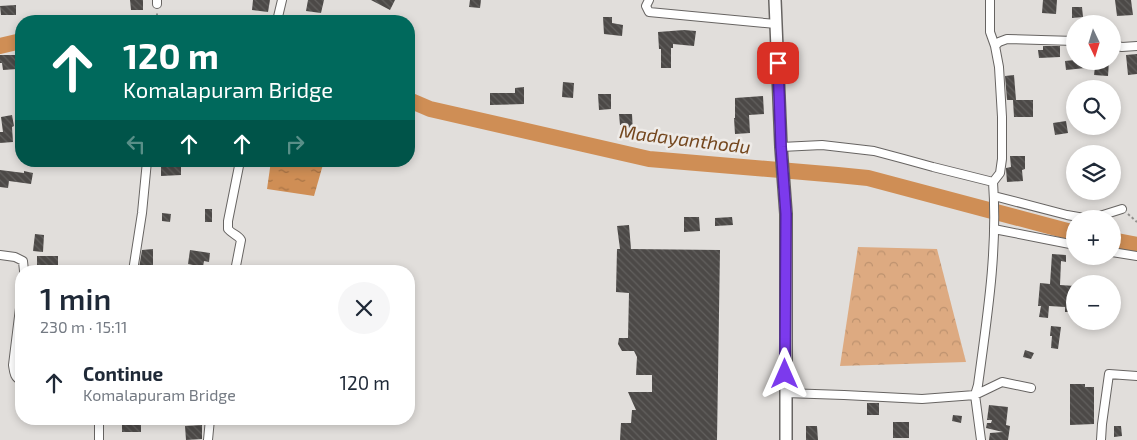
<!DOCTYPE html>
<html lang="en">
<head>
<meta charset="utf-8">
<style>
	:root { --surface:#fff; --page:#f6f6f7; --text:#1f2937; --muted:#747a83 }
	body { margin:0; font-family:"Exo 2",sans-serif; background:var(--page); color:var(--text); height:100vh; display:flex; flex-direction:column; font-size:19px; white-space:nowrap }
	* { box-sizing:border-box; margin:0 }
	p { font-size:16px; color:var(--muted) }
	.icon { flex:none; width:28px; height:28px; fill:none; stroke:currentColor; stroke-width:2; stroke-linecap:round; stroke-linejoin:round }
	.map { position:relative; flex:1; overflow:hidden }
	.details { position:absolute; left:15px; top:265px; width:400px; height:160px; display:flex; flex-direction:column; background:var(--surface); border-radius:20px; box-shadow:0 2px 8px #0003 }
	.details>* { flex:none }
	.banner { position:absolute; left:15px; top:15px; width:400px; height:152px; border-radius:20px; box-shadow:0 2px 8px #0003; background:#00695c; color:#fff; overflow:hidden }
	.needle { width:32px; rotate:176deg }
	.buttons { position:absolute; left:1066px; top:15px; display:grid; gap:10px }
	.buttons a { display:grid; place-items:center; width:55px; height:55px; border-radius:50%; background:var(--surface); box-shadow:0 2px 8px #0003; font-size:25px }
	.pin { position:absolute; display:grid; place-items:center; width:42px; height:42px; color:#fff; margin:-21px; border-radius:10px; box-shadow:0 2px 8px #0006 }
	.me { position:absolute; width:55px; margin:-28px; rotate:0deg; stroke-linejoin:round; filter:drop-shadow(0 0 4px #0008) }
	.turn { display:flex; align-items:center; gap:18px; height:105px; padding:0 25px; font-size:22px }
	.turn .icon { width:65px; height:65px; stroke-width:2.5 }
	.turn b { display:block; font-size:35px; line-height:42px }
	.lanes { display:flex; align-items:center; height:48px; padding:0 25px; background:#0003; justify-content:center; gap:25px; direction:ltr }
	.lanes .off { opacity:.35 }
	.round { display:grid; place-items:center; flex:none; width:52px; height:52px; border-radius:26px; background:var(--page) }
	.head { display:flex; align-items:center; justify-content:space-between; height:85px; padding:0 25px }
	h1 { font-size:30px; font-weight:600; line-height:38px }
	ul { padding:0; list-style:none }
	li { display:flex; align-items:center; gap:15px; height:65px; padding:0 25px }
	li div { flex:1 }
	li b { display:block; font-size:19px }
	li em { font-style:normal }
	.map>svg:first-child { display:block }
	.park { fill:url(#park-crowns) }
	.water { fill:url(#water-ripples) }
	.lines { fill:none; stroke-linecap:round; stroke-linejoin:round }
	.river { stroke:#cf8e55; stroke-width:16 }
	.building { fill:url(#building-back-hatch) }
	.street-casing { stroke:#676462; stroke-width:10 }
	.primary-casing { stroke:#676462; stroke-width:14 }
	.path { stroke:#918f8c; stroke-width:2; stroke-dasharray:2.5 2.5; stroke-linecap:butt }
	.street { stroke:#fff; stroke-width:8 }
	.primary { stroke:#fff; stroke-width:11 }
	.route-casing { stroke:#51269a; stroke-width:12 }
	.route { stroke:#7c3aed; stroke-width:9 }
	.labels { text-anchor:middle; stroke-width:5; stroke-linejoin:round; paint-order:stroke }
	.water-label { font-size:19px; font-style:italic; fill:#74471e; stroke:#eeebe8 }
</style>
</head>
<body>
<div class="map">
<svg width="1137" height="440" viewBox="0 0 1137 440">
	<defs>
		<pattern id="park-crowns" width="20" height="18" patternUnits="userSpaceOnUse" patternTransform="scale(1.25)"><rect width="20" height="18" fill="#ddaa81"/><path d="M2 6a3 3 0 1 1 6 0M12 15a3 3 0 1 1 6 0" fill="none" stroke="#bd926f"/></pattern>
		<pattern id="water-ripples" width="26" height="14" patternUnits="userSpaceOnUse" patternTransform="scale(1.25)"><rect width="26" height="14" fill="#cf8e55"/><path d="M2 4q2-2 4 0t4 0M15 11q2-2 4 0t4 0" fill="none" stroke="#a77345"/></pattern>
		<pattern id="building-back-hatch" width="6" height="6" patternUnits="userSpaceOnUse" patternTransform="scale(1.25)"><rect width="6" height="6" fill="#4c4947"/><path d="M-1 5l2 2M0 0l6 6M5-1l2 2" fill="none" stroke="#62605e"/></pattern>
	</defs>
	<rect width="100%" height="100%" fill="#e1dedb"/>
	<!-- park -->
	<path class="park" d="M858,247L937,249L966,362L840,366Z"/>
	<!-- water -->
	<path class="water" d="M271,161H324L314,196L267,189Z"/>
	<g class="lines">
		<!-- river -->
		<path class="river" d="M0,46L21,41
			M409,100L430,109L649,159L838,175L868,178L1075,233
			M1112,240L1137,245"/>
	</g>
	<!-- building -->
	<path class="building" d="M130,0H143V10H131Z
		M253,0H270L268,12L252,10Z
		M308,0H324L321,13L306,11Z
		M371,0H395L390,10Z
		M470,0H481L480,8L469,7Z
		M1043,0H1057L1056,14L1042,13Z
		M1115,0H1131L1133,15L1117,16Z
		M16,5V15H1L0,6Z
		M1072,7H1082L1083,17L1072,18Z
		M603,17H612V23L623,25L622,36L604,34Z
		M684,30L696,31L694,46L673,44V48H671V68H661V49H659L658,32Z
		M1043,46H1060V57L1039,58L1038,50H1043Z
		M1137,54V74L1128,75L1126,55Z
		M0,55H16L17,69L3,70L2,63H0Z
		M1075,60V61H1109L1108,76L1094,75L1095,67L1066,70L1065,61Z
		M1014,75L1016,100H1007L1005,76Z
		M563,82L574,83L573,98L562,97Z
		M524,87V104L490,105V93H515V88Z
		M598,94H611V109L599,110Z
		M763,96L764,114L749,115L750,133L735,134L734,118H735V98Z
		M1013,100H1033V117H1014Z
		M619,114H632L633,133L622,134L621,125H620Z
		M12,115L14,126L12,127L13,142L0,143V132H3L1,117Z
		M1066,121L1068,133L1055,135L1053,123Z
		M1010,156H1025V169L1022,170L1023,181L1007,182L1006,169V168L1011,167Z
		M161,163H181V175L161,176Z
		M0,170L24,173V171L33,173L31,184L9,181L8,188L0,187Z
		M205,209H212V222H205Z
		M162,213L171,214L170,222L162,221Z
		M684,217H699L700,231L684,232Z
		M732,217L733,225L715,226V218Z
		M629,225L631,249L720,250L717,440H620L621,423H631L632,410H636L628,392H652V375H636L637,357L634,351H622L618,344L619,338H628L629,293L616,292L617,249H620L617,226Z
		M35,234L44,235L43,252L33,251Z
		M153,249V268H139L142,250Z
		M190,250L210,253L209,262L204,261L203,267L188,264Z
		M1052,254L1066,255V262L1061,261L1060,285L1075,286L1073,312H1065V307L1049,306L1048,318L1039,317L1041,306H1038L1040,283L1050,284Z
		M37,256H58V271H37Z
		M1051,326L1061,327L1058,349L1051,348L1052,336H1050Z
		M1025,350L1034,353L1031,359L1023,357Z
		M1070,384H1085V387H1094V424L1070,425Z
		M867,403H879V415H867Z
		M989,405L1008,407L1006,425L1010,426L1008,440H989L990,433L1003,432L986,428L987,423H991L992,420H987Z
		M953,415L962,416L961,423L952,421Z
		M122,419H141V432H122Z
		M893,422H909V438H893Z
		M202,425V439L186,440L185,426Z
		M806,426H817L818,440H806Z
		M1114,426H1121L1122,436L1114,437Z"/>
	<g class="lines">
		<defs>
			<path id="street" d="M157,0V4
				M649,0L646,6L649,12L776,24
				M990,0V32L995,46
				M277,21L282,0
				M1112,45L1122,47L1137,46
				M781,147L822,145L874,151L904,159L933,167L993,182L1000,173L1002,159V117L999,67L995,46L999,42L1007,39L1075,41
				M994,196L1067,215L1090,219L1122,209
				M994,229L1075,245
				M1112,252L1137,256
				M0,255L15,257L23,261L24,271
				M133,271L142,213L147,161
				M235,271L241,240C238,235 232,234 228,229V221L240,161
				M21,300L13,365C14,371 14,378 21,380
				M785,393L844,395L922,399L975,395L978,385C987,318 998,250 993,182
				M99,440V419
				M208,440L210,419
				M981,440L975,395L1002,382L1031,388
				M1101,440L1102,424L1109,374L1137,376"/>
			<path id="primary" d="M775,0L781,147L786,214V440"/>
		</defs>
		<!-- street casing -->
		<use href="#street" class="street-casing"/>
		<!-- primary casing -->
		<use href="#primary" class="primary-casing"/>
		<!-- path -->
		<path class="path" d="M157,21V11
			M1128,214L1137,222"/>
		<!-- street -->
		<use href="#street" class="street"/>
		<!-- primary -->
		<use href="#primary" class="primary"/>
	</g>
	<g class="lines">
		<defs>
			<path id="route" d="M778,63L781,147L786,214L785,374"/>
		</defs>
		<!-- route casing -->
		<use href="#route" class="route-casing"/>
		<!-- route -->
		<use href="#route" class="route"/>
	</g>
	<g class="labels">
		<!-- water labels -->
		<g class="water-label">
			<text transform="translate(685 139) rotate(7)" y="7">Madayanthodu</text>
		</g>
	</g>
</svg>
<div class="buttons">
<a><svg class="needle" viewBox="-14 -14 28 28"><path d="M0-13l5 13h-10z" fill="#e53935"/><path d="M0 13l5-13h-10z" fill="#747a83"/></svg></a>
<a><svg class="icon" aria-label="search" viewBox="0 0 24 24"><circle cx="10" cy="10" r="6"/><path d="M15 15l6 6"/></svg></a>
<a><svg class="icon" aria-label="layers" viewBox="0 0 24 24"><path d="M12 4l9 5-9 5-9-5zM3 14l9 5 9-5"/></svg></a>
<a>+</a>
<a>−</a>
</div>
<div class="pin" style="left:778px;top:63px;background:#d93025"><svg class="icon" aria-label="arrive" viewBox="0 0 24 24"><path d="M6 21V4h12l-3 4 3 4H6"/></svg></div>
<svg class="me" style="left:785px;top:374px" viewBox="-20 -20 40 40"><path d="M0-17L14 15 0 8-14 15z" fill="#7c3aed" stroke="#fff" stroke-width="4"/></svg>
<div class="banner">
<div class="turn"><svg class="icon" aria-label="ahead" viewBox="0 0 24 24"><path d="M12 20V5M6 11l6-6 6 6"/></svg><div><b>120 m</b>Komalapuram Bridge</div></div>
<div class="lanes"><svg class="icon off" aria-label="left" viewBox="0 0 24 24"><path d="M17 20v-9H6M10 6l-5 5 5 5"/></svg><svg class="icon" aria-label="ahead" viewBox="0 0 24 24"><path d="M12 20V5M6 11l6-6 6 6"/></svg><svg class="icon" aria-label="ahead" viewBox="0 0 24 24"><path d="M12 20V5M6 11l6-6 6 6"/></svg><svg class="icon off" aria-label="right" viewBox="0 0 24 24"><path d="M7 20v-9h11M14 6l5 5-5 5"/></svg></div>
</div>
<section class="details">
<div class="head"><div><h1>1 min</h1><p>230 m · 15:11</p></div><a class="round"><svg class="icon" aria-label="close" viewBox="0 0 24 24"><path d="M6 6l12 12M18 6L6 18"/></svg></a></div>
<ul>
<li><svg class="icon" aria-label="ahead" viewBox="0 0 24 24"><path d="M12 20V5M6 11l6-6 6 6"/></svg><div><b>Continue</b><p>Komalapuram Bridge</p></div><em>120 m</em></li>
</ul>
</section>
</div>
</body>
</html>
